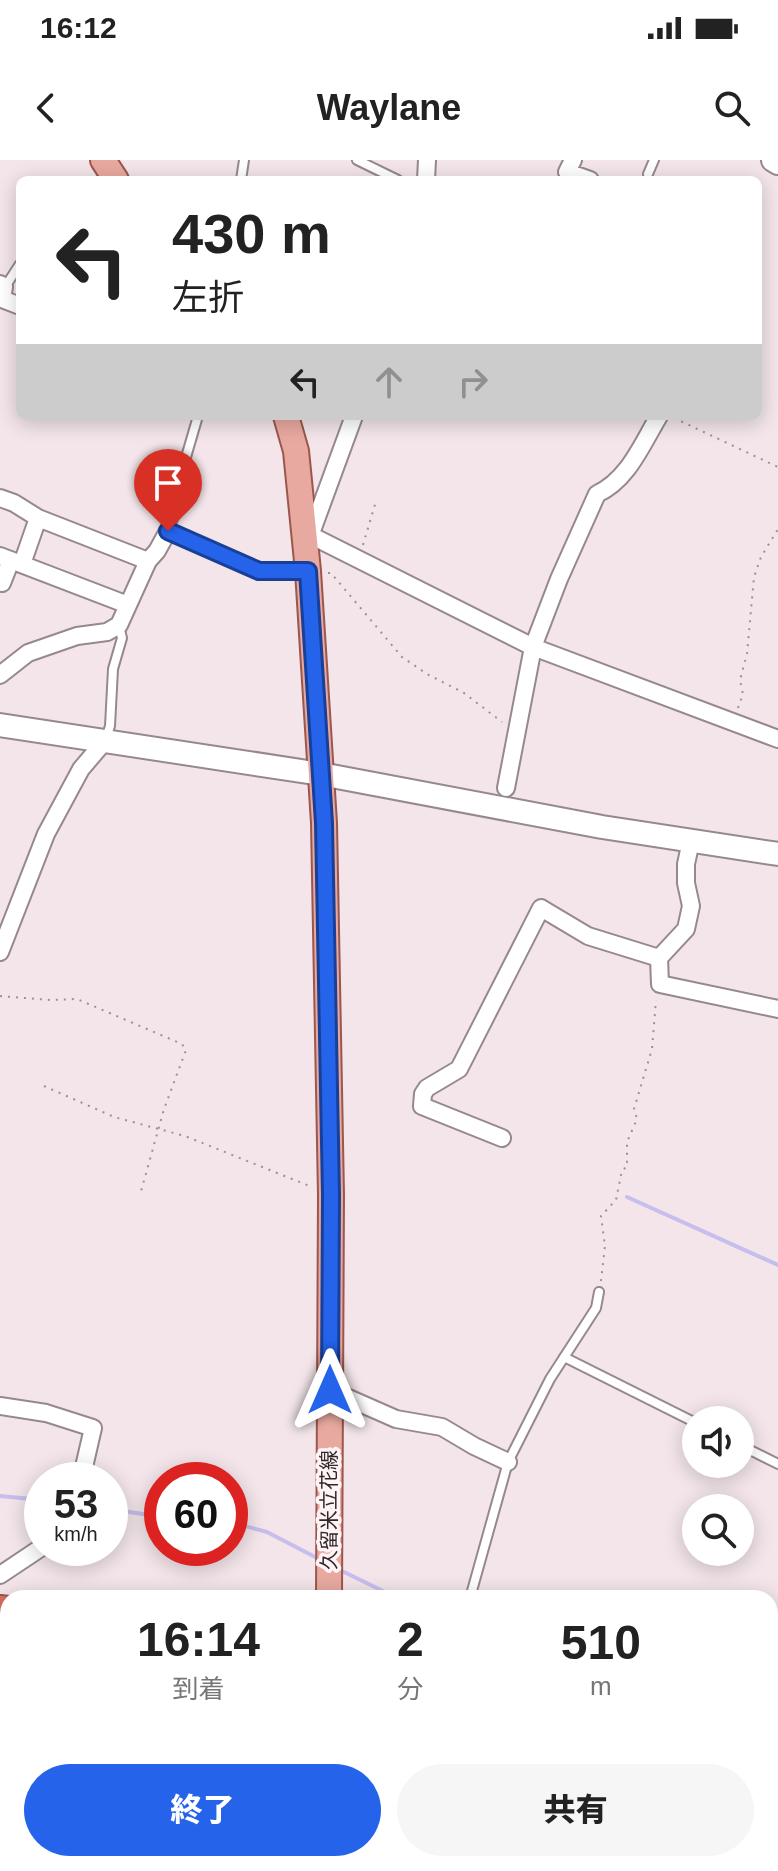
<!DOCTYPE html>
<html lang="ja">
<head>
<meta charset="utf-8">
<style>
	:root { --surface:#fff; --page:#f6f6f6; --text:#222; --muted:#767676; --accent:#2563eb }
	body { margin:0; font-family:Arial,"Noto Sans JP",sans-serif; background:var(--page); color:var(--text); height:100vh; display:flex; flex-direction:column; font-size:30px; white-space:nowrap }
	* { box-sizing:border-box; margin:0 }
	p { font-size:26px; color:var(--muted) }
	.icon { flex:none; width:44px; height:44px; fill:none; stroke:currentColor; stroke-width:2; stroke-linecap:round; stroke-linejoin:round }
	.map { position:relative; flex:1; overflow:hidden }
	.sheet { position:absolute; left:0px; top:1430px; width:778px; height:282px; display:flex; flex-direction:column; background:var(--surface); border-radius:24px 24px 0 0; box-shadow:0 4px 20px #0003 }
	.sheet>* { flex:none }
	.top-card { position:absolute; left:16px; top:16px; width:746px; height:244px; border-radius:12px; box-shadow:0 4px 20px #0003; background:#fff; color:var(--text); overflow:hidden }
	.tools { position:absolute; left:682px; top:1246px; display:grid; gap:16px }
	.tools a { display:grid; place-items:center; width:72px; height:72px; border-radius:50%; background:var(--surface); box-shadow:0 4px 20px #0003; font-size:40px }
	.speed { position:absolute; left:24px; top:1302px; display:flex; gap:16px; font-size:40px; font-weight:700; text-align:center }
	.speed>* { display:grid; place-content:center; width:104px; height:104px; border-radius:50%; background:var(--surface); box-shadow:0 4px 20px #0003; line-height:1 }
	.speed small { font-size:20px; font-weight:400 }
	.speed .limit { border:12px solid #d22; background:#fff; color:#111 }
	.pin { position:absolute; display:grid; place-items:center; width:68px; height:68px; color:#fff; margin:-82px -34px; border-radius:50% 50% 50% 0; rotate:-45deg; box-shadow:0 0 8px #0007 }
	.pin .icon { rotate:45deg }
	.me { position:absolute; width:88px; margin:-44px; rotate:0deg; stroke-linejoin:round; filter:drop-shadow(0 0 6px #0008) }
	.turn { display:flex; align-items:center; gap:28px; height:168px; padding:0 24px; font-size:36px }
	.turn .icon { width:104px; height:104px; stroke-width:2.5 }
	.turn b { display:block; font-size:56px; line-height:68px }
	.lanes { display:flex; align-items:center; height:76px; padding:0 24px; background:#0003; justify-content:center; gap:40px; direction:ltr }
	.lanes .off { opacity:.35 }
	.eta { display:flex; justify-content:space-evenly; align-items:center; height:136px; text-align:center }
	.eta b { font-size:48px; font-weight:800; line-height:56px }
	.action { display:flex; gap:16px; margin-top:auto; padding:16px 24px }
	.action a { flex:1; height:92px; border-radius:48px; background:var(--accent); color:#fff; font-size:32px; font-weight:800; line-height:92px; text-align:center }
	.action a+a { background:var(--page); color:var(--text) }
	.status { display:flex; justify-content:space-between; align-items:center; height:56px; padding:0 40px; background:var(--surface); direction:ltr }
	.status svg { height:22px; fill:currentColor }
	header { display:flex; justify-content:space-between; align-items:center; height:104px; padding:0 24px; background:var(--surface); font-size:36px; font-weight:800 }
	.map>svg:first-child { display:block }
	.lines { fill:none; stroke-linecap:round; stroke-linejoin:round }
	.stream { stroke:#c6beed; stroke-width:4 }
	.lane-casing { stroke:#96898d; stroke-width:12 }
	.street-casing { stroke:#96898d; stroke-width:20 }
	.secondary-casing { stroke:#96898d; stroke-width:26 }
	.primary-casing { stroke:#9c574d; stroke-width:28 }
	.highway-casing { stroke:#9c574d; stroke-width:32 }
	.path { stroke:#9b9194; stroke-width:2; stroke-dasharray:2 6; stroke-linecap:butt }
	.lane { stroke:#fff; stroke-width:8 }
	.street { stroke:#fff; stroke-width:16 }
	.secondary { stroke:#fff; stroke-width:22 }
	.primary { stroke:#e8a9a0; stroke-width:24 }
	.highway { stroke:#d87061; stroke-width:28 }
	.route-casing { stroke:#184099; stroke-width:20 }
	.route { stroke:#2563eb; stroke-width:14 }
	.labels { text-anchor:middle; stroke-width:7; stroke-linejoin:round; paint-order:stroke }
	.street-label { font-size:20px; fill:#2d2829; stroke:#fff3f6 }
</style>
</head>
<body>
<div class="status"><b>16:12</b><svg viewBox="0 0 49 12"><path d="M0 12V9h3v3zM5 12V6h3v6zM10 12V3h3v9zM15 12V0h3v12zM26 1h20v11H26zM47 4h2v5h-2z"/></svg></div>
<header><svg class="icon" aria-label="back" viewBox="0 0 24 24"><path d="M15 5l-7 7 7 7"/></svg>Waylane<svg class="icon" aria-label="search" viewBox="0 0 24 24"><circle cx="10" cy="10" r="6"/><path d="M15 15l6 6"/></svg></header>
<div class="map">
<svg width="778" height="1711" viewBox="0 0 778 1711">
	<rect width="100%" height="100%" fill="#f3e5e9"/>
	<g class="lines">
		<!-- stream -->
		<path class="stream" d="M627,1037L778,1105
			M0,1336L42,1340
			M110,1349L162,1357
			M230,1362L267,1372L319,1399
			M338,1409L397,1438
			M601,1708L605,1704"/>
		<defs>
			<path id="lane" d="M357,0L398,20
				M648,14L654,0
				M241,20L244,0
				M5,127L20,104
				M198,256L184,304L183,335L168,371L259,411H307
				M106,578L110,566L113,509L122,478L119,466
				M564,1197L696,1263
				M740,1285L778,1304
				M470,1438L508,1302L550,1219L596,1148L599,1132
				M770,1572L775,1578L770,1588
				M770,1702L778,1707
				M471,1704L475,1706L476,1704
				M564,1704L576,1711
				M409,1711L418,1704
				M445,1711L449,1704
				M499,1711L502,1704
				M530,1711L533,1704
				M623,1711V1704
				M670,1711L675,1704"/>
			<path id="street" d="M573,0L567,12L590,20
				M426,20L427,0
				M0,124L4,127L2,139L20,146
				M0,338L14,343L38,358L148,401
				M304,372L533,487L778,579
				M310,376L354,256
				M0,396L128,445
				M22,404L38,358
				M2,423L11,400
				M0,515L28,493L77,476L107,472L119,465L148,401L157,391L168,371
				M506,628L533,487L559,419L597,334C628,320 642,284 659,256
				M0,792L46,674L81,609L104,582
				M659,798L660,824L778,849
				M502,978L422,946L423,934L427,928L459,909L541,748L588,776L659,798L686,769L691,746L686,723V704L691,681
				M330,1230L396,1259L442,1267L474,1286L508,1302
				M0,1246L46,1253L93,1268L81,1320
				M0,1415L42,1387
				M0,1593L8,1576"/>
			<path id="secondary" d="M773,0L778,3
				M0,565L321,614L602,667L778,694"/>
			<path id="primary" d="M103,0L116,20
				M286,256L296,291L308,411L324,663L331,1035L329,1438
				M335,1704V1711"/>
			<path id="highway" d="M0,1450L8,1451
				M770,1534H778"/>
		</defs>
		<!-- lane casing -->
		<use href="#lane" class="lane-casing"/>
		<!-- street casing -->
		<use href="#street" class="street-casing"/>
		<!-- secondary casing -->
		<use href="#secondary" class="secondary-casing"/>
		<!-- primary casing -->
		<use href="#primary" class="primary-casing"/>
		<!-- highway casing -->
		<use href="#highway" class="highway-casing"/>
		<!-- path -->
		<path class="path" d="M674,258L778,307
			M363,385L376,341
			M328,413H331L402,497L427,514L464,533L502,562
			M738,548L743,534L740,520L747,494L754,417L761,397L778,369
			M0,836L50,840L77,839L182,884L186,890L164,949L140,1035
			M44,926L114,957L185,976L312,1027
			M601,1121L605,1086L601,1056L616,1040L622,1010L627,1007V982L637,959L634,949L652,889L656,840"/>
		<!-- lane -->
		<use href="#lane" class="lane"/>
		<!-- street -->
		<use href="#street" class="street"/>
		<!-- secondary -->
		<use href="#secondary" class="secondary"/>
		<!-- primary -->
		<use href="#primary" class="primary"/>
		<!-- highway -->
		<use href="#highway" class="highway"/>
	</g>
	<g class="lines">
		<defs>
			<path id="route" d="M168,371L259,411H308L324,663L331,1035L330,1230"/>
		</defs>
		<!-- route casing -->
		<use href="#route" class="route-casing"/>
		<!-- route -->
		<use href="#route" class="route"/>
	</g>
	<g class="labels">
		<!-- street labels -->
		<g class="street-label">
			<text transform="translate(329 1350) rotate(-90)" y="7">久留米立花線</text>
		</g>
	</g>
</svg>
<div class="tools">
<a><svg class="icon" aria-label="sound" viewBox="0 0 24 24"><path d="M4 9h4l5-4v14l-5-4H4zM17 9q2 3 0 6"/></svg></a>
<a><svg class="icon" aria-label="search" viewBox="0 0 24 24"><circle cx="10" cy="10" r="6"/><path d="M15 15l6 6"/></svg></a>
</div>
<div class="speed"><div>53<small>km/h</small></div><div class="limit">60</div></div>
<div class="pin" style="left:168px;top:371px;background:#d93025"><svg class="icon" aria-label="arrive" viewBox="0 0 24 24"><path d="M6 21V4h12l-3 4 3 4H6"/></svg></div>
<svg class="me" style="left:330px;top:1230px" viewBox="-20 -20 40 40"><path d="M0-17L14 15 0 8-14 15z" fill="#2563eb" stroke="#fff" stroke-width="4"/></svg>
<div class="top-card">
<div class="turn"><svg class="icon" aria-label="left" viewBox="0 0 24 24"><path d="M17 20v-9H6M10 6l-5 5 5 5"/></svg><div><b>430 m</b>左折</div></div>
<div class="lanes"><svg class="icon" aria-label="left" viewBox="0 0 24 24"><path d="M17 20v-9H6M10 6l-5 5 5 5"/></svg><svg class="icon off" aria-label="ahead" viewBox="0 0 24 24"><path d="M12 20V5M6 11l6-6 6 6"/></svg><svg class="icon off" aria-label="right" viewBox="0 0 24 24"><path d="M7 20v-9h11M14 6l5 5-5 5"/></svg></div>
</div>
<section class="sheet">
<div class="eta">
<div><b>16:14</b><p>到着</p></div>
<div><b>2</b><p>分</p></div>
<div><b>510</b><p>m</p></div>
</div>
<div class="action"><a>終了</a><a>共有</a></div>
</section>
</div>
</body>
</html>
